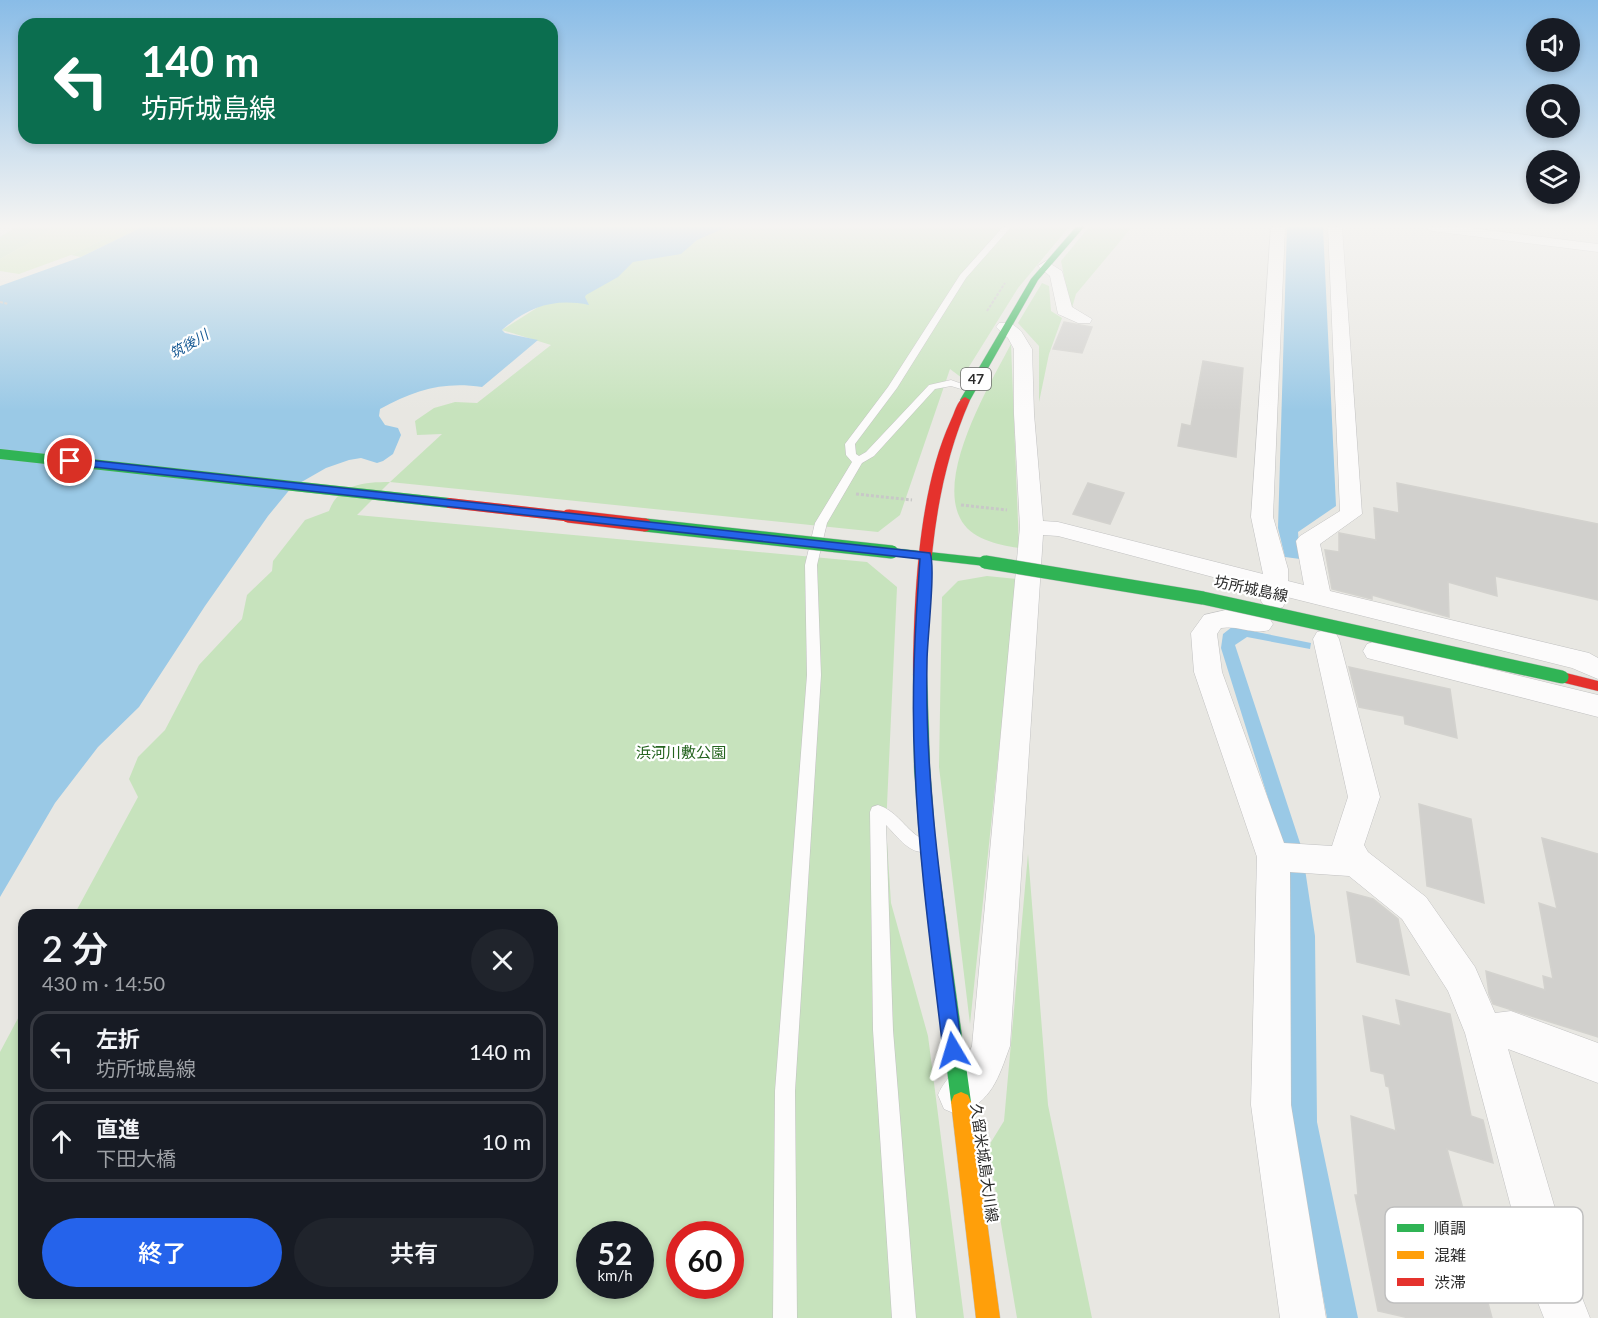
<!DOCTYPE html>
<html lang="ja">
<head>
<meta charset="utf-8">
<style>
	:root { --surface:#171b24; --page:#20242c; --text:#f1f3f6; --muted:#9ea1a6; --line:#363941; --accent:#2563eb }
	body { margin:0; font-family:Lato,"Noto Sans JP",sans-serif; background:var(--page); color:var(--text); height:100vh; display:flex; flex-direction:column; font-size:22px; white-space:nowrap }
	* { box-sizing:border-box; margin:0 }
	p { font-size:20px; color:var(--muted) }
	.icon { flex:none; width:33px; height:33px; fill:none; stroke:currentColor; stroke-width:2; stroke-linecap:round; stroke-linejoin:round }
	.map { position:relative; flex:1; overflow:hidden }
	.drawer { position:absolute; left:18px; top:909px; width:540px; height:390px; display:flex; flex-direction:column; background:var(--surface); border-radius:18px; box-shadow:0 3px 9px #0003 }
	.drawer>* { flex:none }
	.guide { position:absolute; left:18px; top:18px; width:540px; height:126px; border-radius:18px; box-shadow:0 3px 9px #0003; background:#0b6e4f; color:#fff; overflow:hidden }
	.tools { position:absolute; left:1526px; top:18px; display:grid; gap:12px }
	.tools a { display:grid; place-items:center; width:54px; height:54px; border-radius:50%; background:var(--surface); box-shadow:0 3px 9px #0003; font-size:30px }
	.speed { position:absolute; left:576px; top:1221px; display:flex; gap:12px; font-size:30px; font-weight:700; text-align:center }
	.speed>* { display:grid; place-content:center; width:78px; height:78px; border-radius:50%; background:var(--surface); box-shadow:0 3px 9px #0003; line-height:1 }
	.speed small { font-size:15px; font-weight:400 }
	.speed .limit { border:9px solid #d22; background:#fff; color:#111 }
	.pin { position:absolute; display:grid; place-items:center; width:51px; height:51px; color:#fff; margin:-26px; border:3px solid #fff; border-radius:50%; box-shadow:0 2px 6px #0007 }
	.me { position:absolute; width:66px; margin:-33px; rotate:353deg; stroke-linejoin:round; filter:drop-shadow(0 0 4px #0008) }
	.turn { display:flex; align-items:center; gap:21px; height:126px; padding:0 24px; font-size:27px }
	.turn .icon { width:78px; height:78px; stroke-width:2.5 }
	.turn b { display:block; font-size:42px; line-height:51px }
	.round { display:grid; place-items:center; flex:none; width:63px; height:63px; border-radius:32px; background:var(--page) }
	.headline { display:flex; align-items:center; justify-content:space-between; height:102px; padding:0 24px }
	h1 { font-size:36px; font-weight:600; line-height:45px }
	.cta { display:flex; gap:12px; margin-top:auto; padding:12px 24px }
	.cta a { flex:1; height:69px; border-radius:36px; background:var(--accent); color:#fff; font-size:24px; font-weight:600; line-height:69px; text-align:center }
	.cta a+a { background:var(--page); color:var(--text) }
	ul { padding:0; list-style:none }
	li { display:flex; align-items:center; gap:18px; height:81px; margin:0 12px 9px; padding:0 12px; border:3px solid var(--line); border-radius:18px }
	li div { flex:1 }
	li b { display:block; font-size:22px }
	li em { font-style:normal }
	.map>svg:first-child { display:block }
	.green { fill:#c7e3bd; fill-rule:evenodd }
	.pitch { fill:#d0e6bb }
	.water { fill:#9ac9e6 }
	.building { fill:#d1d0cd; stroke:#d3d2ce; stroke-width:1.5 }
	.lines { fill:none; stroke-linecap:round; stroke-linejoin:round }
	.lane-casing { stroke:#c2c2c2; stroke-width:1 }
	.street-casing { stroke:#c2c2c2; stroke-width:1 }
	.fast-casing { stroke:#c2c2c2; stroke-width:1 }
	.slow-casing { stroke:#c2c2c2; stroke-width:1 }
	.jam-casing { stroke:#c2c2c2; stroke-width:1 }
	.path-far1 { stroke:#c8c8c7; stroke-width:2; stroke-dasharray:3 1.5; stroke-linecap:butt }
	.path { stroke:#c8c8c7; stroke-width:3; stroke-dasharray:3 2; stroke-linecap:butt }
	.lane { fill:#fcfbfb; fill-rule:evenodd }
	.street { fill:#fcfbfb; fill-rule:evenodd }
	.fast { fill:#30b455; fill-rule:evenodd }
	.slow { fill:#ff9f0a; fill-rule:evenodd }
	.jam { fill:#e5322d; fill-rule:evenodd }
	.fast-bridge-far1-casing { stroke:#c2c2c2; stroke-width:10; stroke-linecap:butt }
	.fast-bridge-casing { stroke:#c2c2c2; stroke-width:14; stroke-linecap:butt }
	.jam-bridge-far1-casing { stroke:#c2c2c2; stroke-width:10; stroke-linecap:butt }
	.jam-bridge-casing { stroke:#c2c2c2; stroke-width:14; stroke-linecap:butt }
	.fast-bridge-far1 { stroke:#30b455; stroke-width:10 }
	.fast-bridge { stroke:#30b455; stroke-width:13 }
	.jam-bridge-far1 { stroke:#e5322d; stroke-width:10 }
	.jam-bridge { stroke:#e5322d; stroke-width:13 }
	.route { fill:#2563eb; stroke:#184099; stroke-width:1.5 }
	.labels { text-anchor:middle; stroke-width:4.5; stroke-linejoin:round; paint-order:stroke }
	.far-water-label { font-size:14px; font-style:italic; fill:#165994; stroke:#fff }
	.shield { fill:#fff; stroke:#6b6b6b; stroke-width:1.5 }
	.shield-label { font-size:14px; font-weight:bold; fill:#2b2b2b }
	.street-label { font-size:15px; fill:#2b2b2b; stroke:#fff }
	.park-label { font-size:15px; fill:#25641f; stroke:#fff }
	.key { fill:#fff; stroke:#bfbfbf; stroke-width:1.5 }
	.key-label { font-size:16px; fill:#2b2b2b }
</style>
</head>
<body>
<div class="map">
<svg width="1598" height="1318" viewBox="0 0 1598 1318">
	<rect width="100%" height="100%" fill="#e8e7e2"/>
	<!-- green -->
	<path class="green" d="M16,227H53L40,237L0,259V237Z
		M129,227H142L81,257L71,255Z
		M664,227H1069L1018,288L962,378L950,369L900,515L878,532L390,482L357,515L867,562L897,587L886,827L891,903L928,1036L964,1318H0V1052L24,1007V1293H552V915H74L138,797L129,779L138,757L165,730L199,665L242,619L247,595L272,571L273,561L305,520L329,511C339,484 364,482 390,482L442,434L417,435L415,421L434,408L455,402L477,403L551,345L502,330ZM590,1234H640V1286H590ZM680,1234H730V1286H680Z
		M1089,227H1132L1076,294L1071,311L1061,261Z
		M1042,283L1049,286L1051,311L1062,318L1049,354L1039,402V346L1018,323Z
		M1011,344L1019,548C998,545 970,539 960,518C937,473 990,384 1011,344Z
		M987,576L1017,579L970,1024L939,767L942,597L958,581Z
		M1028,854L1048,1105L1092,1318H1017L988,1147L1004,1121Z"/>
	<!-- pitch -->
	<path class="pitch" d="M53,227H129L71,255L19,274L0,271V259L40,237Z"/>
	<!-- water -->
	<path class="water" d="M142,227H727L697,240L681,254L633,262L618,277L586,295L585,297L589,305C555,298 529,306 502,330L505,333L538,340L482,387C444,381 414,390 380,409L379,416L385,425L398,428L401,435L393,454L383,461L377,463L361,458L349,460L326,468L291,488L268,516L205,606L139,707L98,747L55,803L0,897V286L81,257Z
		M1287,227H1323L1336,506L1298,532L1300,559L1285,557L1278,528Z
		M1232,627L1311,643L1310,649L1247,637L1235,645L1302,849L1315,936L1317,1122L1358,1318H1327L1289,1110L1283,846L1221,648L1223,634Z"/>
	<!-- building -->
	<path class="building" d="M1064,322L1092,327L1082,353L1053,349Z
		M1203,361L1243,368L1236,457L1178,446L1182,424L1191,426Z
		M1088,483L1124,493L1110,524L1073,514Z
		M1397,483L1598,524V600L1495,576L1497,596L1448,582L1449,617L1372,595V599L1332,589L1325,550L1339,552V533L1376,540L1374,508L1399,513Z
		M1349,667L1450,689L1457,738L1405,724L1404,716L1359,707Z
		M1419,804L1471,819L1484,903L1427,886Z
		M1542,838L1598,854V1037L1493,1004L1489,994L1486,971L1545,990L1543,976L1553,979L1539,903L1557,909Z
		M1347,892L1373,899L1398,919L1409,975L1357,962Z
		M1396,1000L1450,1014L1471,1116L1483,1120L1493,1163L1447,1149L1492,1318H1409L1378,1311L1355,1195H1358L1351,1116L1396,1131L1389,1087L1386,1086L1384,1074L1371,1071L1363,1016L1401,1026Z"/>
	<g class="lines">
		<defs>
			<path id="lane" d="M1003,227H1011L966,278L897,388L855,444L856,454L859,456L866,452L929,385L951,380L976,389L971,392L951,386L935,389L874,456L862,463L827,523L817,565L821,675L795,1091L797,1318H773L775,1091L807,675L805,565L815,523L852,462L846,455L845,444L888,387L960,275Z
				M878,805C896,811 902,824 916,835C922,840 928,839 931,846L929,851C911,857 897,836 886,825L893,1030L916,1318H892L873,1030L870,812L872,807Z"/>
			<path id="street" d="M1271,227H1285L1273,517L1288,569V581L1304,585L1296,541L1300,536L1340,511L1328,227H1342L1362,514L1320,544L1330,591L1589,653L1598,658V679L1572,668L1287,597L1283,607L1274,610L1265,607L1261,601L1262,590L1058,536L1043,535L1010,1046C998,1079 992,1101 958,1115L944,1109L938,1095C946,1075 964,1066 972,1046L1020,527L1014,414V349L1008,338L996,327L999,323H1011L1021,331L1032,349L1034,414L1043,521L1058,522L1263,574L1251,517Z
				M1425,227H1463L1598,244V252L1432,231Z
				M1046,261L1062,271L1072,307L1092,319L1090,323H1078L1058,314L1050,276L1038,266Z
				M1230,609L1269,618L1273,624L1269,630C1253,635 1238,625 1221,628L1217,634L1222,672L1284,843L1332,846L1348,797L1313,639L1317,632L1326,630L1335,632L1339,639L1380,797L1364,845L1368,852L1426,897L1475,967L1495,1013L1511,1011L1598,1043V1083L1508,1049L1579,1290L1590,1318H1544L1533,1290L1465,1033L1448,991L1402,919L1349,876L1290,872L1291,1105L1326,1318H1280L1251,1105L1257,857L1194,672L1191,633L1204,615Z
				M1376,641L1598,695V717L1367,658L1363,651L1367,644Z"/>
			<path id="fast" d="M1076,227H1084L1038,280L970,400L962,402L960,400L1031,279Z
				M892,548L985,558L991,562L985,566L888,555L886,552Z
				M920,670L927,675L930,767L936,847L971,1102L968,1109L961,1112L954,1109L951,1102L920,847L914,767L913,675Z"/>
			<path id="slow" d="M961,1092L968,1095L971,1102L1000,1318H976L951,1102L954,1095Z"/>
			<path id="jam" d="M965,397L970,400C932,486 927,582 927,675L920,680L913,675C914,596 918,492 951,420C955,412 957,400 965,397Z
				M1562,672L1598,681V691L1557,681L1555,677Z"/>
		</defs>
		<!-- lane casing -->
		<use href="#lane" class="lane-casing"/>
		<!-- street casing -->
		<use href="#street" class="street-casing"/>
		<!-- fast casing -->
		<use href="#fast" class="fast-casing"/>
		<!-- slow casing -->
		<use href="#slow" class="slow-casing"/>
		<!-- jam casing -->
		<use href="#jam" class="jam-casing"/>
		<!-- path-far1 -->
		<path class="path-far1" d="M0,302L8,304
			M987,311L1005,283"/>
		<!-- path -->
		<path class="path" d="M856,494L912,500
			M961,505L1007,510"/>
		<!-- lane -->
		<use href="#lane" class="lane"/>
		<!-- street -->
		<use href="#street" class="street"/>
		<!-- fast -->
		<use href="#fast" class="fast"/>
		<!-- slow -->
		<use href="#slow" class="slow"/>
		<!-- jam -->
		<use href="#jam" class="jam"/>
		<defs>
			<path id="fast-bridge-far1" d="M0,454L449,503"/>
			<path id="fast-bridge" d="M645,525L892,552
				M985,562L1203,598L1562,677"/>
			<path id="jam-bridge-far1" d="M449,503L582,518"/>
			<path id="jam-bridge" d="M568,516L645,525"/>
		</defs>
		<!-- fast-bridge-far1 casing -->
		<use href="#fast-bridge-far1" class="fast-bridge-far1-casing"/>
		<!-- fast-bridge casing -->
		<use href="#fast-bridge" class="fast-bridge-casing"/>
		<!-- jam-bridge-far1 casing -->
		<use href="#jam-bridge-far1" class="jam-bridge-far1-casing"/>
		<!-- jam-bridge casing -->
		<use href="#jam-bridge" class="jam-bridge-casing"/>
		<!-- fast-bridge-far1 -->
		<use href="#fast-bridge-far1" class="fast-bridge-far1"/>
		<!-- fast-bridge -->
		<use href="#fast-bridge" class="fast-bridge"/>
		<!-- jam-bridge-far1 -->
		<use href="#jam-bridge-far1" class="jam-bridge-far1"/>
		<!-- jam-bridge -->
		<use href="#jam-bridge" class="jam-bridge"/>
	</g>
	<!-- sky -->
	<linearGradient id="sky" x2="0" y2="1"><stop stop-color="#89bce7"/><stop offset="0.55" stop-color="#f5f4f2"/><stop offset="1" stop-color="#f5f4f2" stop-opacity="0"/></linearGradient>
	<rect width="1598" height="411" fill="url(#sky)"/>
	<!-- route -->
	<path class="route" d="M70,458L930,553C936,566 927,641 927,661C924,791 946,921 962,1050L960,1057L953,1060L946,1057L943,1050C932,956 919,863 915,768C911,698 915,629 920,559L67,464L65,461Z"/>
	<g class="labels">
		<!-- far-water labels -->
		<g class="far-water-label">
			<text transform="translate(189 344) rotate(-31)" y="5">筑後川</text>
		</g>
		<!-- shield labels -->
		<rect class="shield" x="961" y="368" width="30" height="22" rx="4.5"/>
		<g class="shield-label">
			<text x="976" y="384">47</text>
		</g>
		<!-- street labels -->
		<g class="street-label">
			<text transform="translate(1251 589) rotate(12)" y="5">坊所城島線</text>
			<text transform="translate(984 1163) rotate(82)" y="5">久留米城島大川線</text>
		</g>
		<!-- park labels -->
		<g class="park-label">
			<text x="681" y="758">浜河川敷公園</text>
		</g>
	</g>
	<!-- legend -->
	<rect x="1385" y="1207" width="198" height="96" rx="9" class="key"/>
	<rect x="1397" y="1224" width="27" height="8" fill="#30b455"/>
	<rect x="1397" y="1251" width="27" height="8" fill="#ff9f0a"/>
	<rect x="1397" y="1278" width="27" height="8" fill="#e5322d"/>
	<g class="key-label">
		<text x="1434" y="1234">順調</text>
		<text x="1434" y="1261">混雑</text>
		<text x="1434" y="1288">渋滞</text>
	</g>
</svg>
<div class="tools">
<a><svg class="icon" aria-label="sound" viewBox="0 0 24 24"><path d="M4 9h4l5-4v14l-5-4H4zM17 9q2 3 0 6"/></svg></a>
<a><svg class="icon" aria-label="search" viewBox="0 0 24 24"><circle cx="10" cy="10" r="6"/><path d="M15 15l6 6"/></svg></a>
<a><svg class="icon" aria-label="layers" viewBox="0 0 24 24"><path d="M12 4l9 5-9 5-9-5zM3 14l9 5 9-5"/></svg></a>
</div>
<div class="speed"><div>52<small>km/h</small></div><div class="limit">60</div></div>
<div class="pin" style="left:70px;top:461px;background:#d93025"><svg class="icon" aria-label="arrive" viewBox="0 0 24 24"><path d="M6 21V4h12l-3 4 3 4H6"/></svg></div>
<svg class="me" style="left:953px;top:1050px" viewBox="-20 -20 40 40"><path d="M0-17L14 15 0 8-14 15z" fill="#2563eb" stroke="#fff" stroke-width="4"/></svg>
<div class="guide">
<div class="turn"><svg class="icon" aria-label="left" viewBox="0 0 24 24"><path d="M17 20v-9H6M10 6l-5 5 5 5"/></svg><div><b>140 m</b>坊所城島線</div></div>
</div>
<section class="drawer">
<div class="headline"><div><h1>2 分</h1><p>430 m · 14:50</p></div><a class="round"><svg class="icon" aria-label="close" viewBox="0 0 24 24"><path d="M6 6l12 12M18 6L6 18"/></svg></a></div>
<ul>
<li><svg class="icon" aria-label="left" viewBox="0 0 24 24"><path d="M17 20v-9H6M10 6l-5 5 5 5"/></svg><div><b>左折</b><p>坊所城島線</p></div><em>140 m</em></li>
<li><svg class="icon" aria-label="ahead" viewBox="0 0 24 24"><path d="M12 20V5M6 11l6-6 6 6"/></svg><div><b>直進</b><p>下田大橋</p></div><em>10 m</em></li>
</ul>
<div class="cta"><a>終了</a><a>共有</a></div>
</section>
</div>
</body>
</html>
